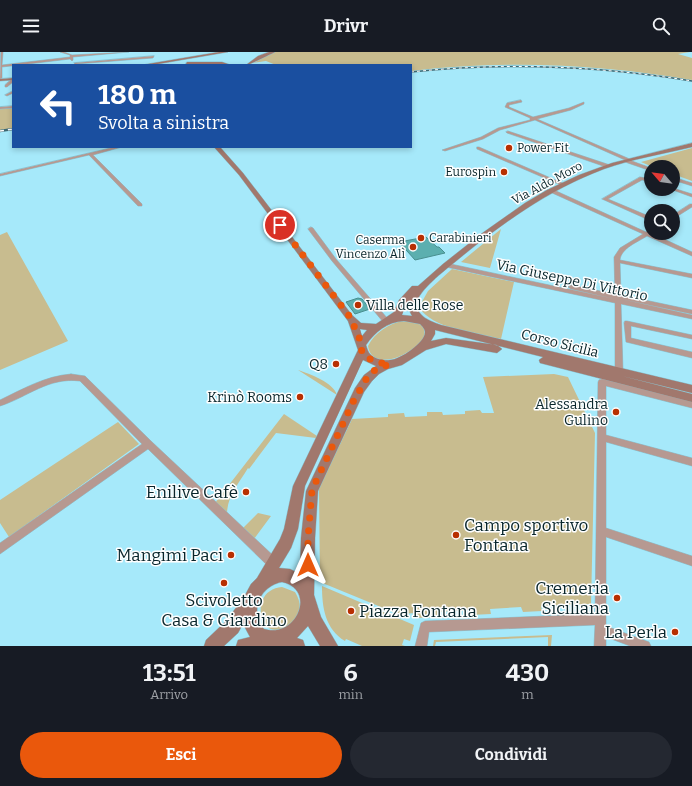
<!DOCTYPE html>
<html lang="it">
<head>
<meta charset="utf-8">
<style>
	:root { --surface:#171b24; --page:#242831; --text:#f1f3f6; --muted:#9ea1a6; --accent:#ea580c }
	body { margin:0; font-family:Bitter,serif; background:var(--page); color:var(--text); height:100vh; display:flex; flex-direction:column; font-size:15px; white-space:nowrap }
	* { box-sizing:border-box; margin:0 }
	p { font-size:13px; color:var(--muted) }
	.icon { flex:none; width:22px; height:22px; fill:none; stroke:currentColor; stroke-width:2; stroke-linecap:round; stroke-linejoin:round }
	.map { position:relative; height:594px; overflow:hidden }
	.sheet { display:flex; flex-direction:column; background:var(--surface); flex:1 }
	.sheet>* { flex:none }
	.top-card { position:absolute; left:12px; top:12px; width:400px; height:84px; border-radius:0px; box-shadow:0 2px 6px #0003; background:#1a4fa0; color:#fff; overflow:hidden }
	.needle { width:26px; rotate:298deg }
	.tools { position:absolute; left:644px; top:108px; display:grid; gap:8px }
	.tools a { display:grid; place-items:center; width:36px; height:36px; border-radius:50%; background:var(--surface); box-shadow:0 2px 6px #0003; font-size:20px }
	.pin { position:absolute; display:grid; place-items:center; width:34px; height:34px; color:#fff; margin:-17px; border:2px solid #fff; border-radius:50%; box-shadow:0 1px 4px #0007 }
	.me { position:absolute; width:44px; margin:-22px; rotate:0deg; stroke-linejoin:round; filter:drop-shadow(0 0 3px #0008) }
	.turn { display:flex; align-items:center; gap:14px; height:84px; padding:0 20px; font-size:18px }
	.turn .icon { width:52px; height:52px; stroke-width:2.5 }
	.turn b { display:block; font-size:28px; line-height:34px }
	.eta { display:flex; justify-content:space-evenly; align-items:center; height:68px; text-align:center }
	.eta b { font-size:24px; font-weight:700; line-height:28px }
	.primary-button { display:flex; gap:8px; margin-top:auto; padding:8px 20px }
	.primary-button a { flex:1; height:46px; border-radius:24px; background:var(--accent); color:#fff; font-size:16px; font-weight:700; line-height:46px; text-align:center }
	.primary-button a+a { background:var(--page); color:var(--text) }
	header { display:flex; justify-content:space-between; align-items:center; height:52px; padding:0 20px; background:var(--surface); font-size:18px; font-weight:700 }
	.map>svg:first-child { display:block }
	.green { fill:#c8bc8f }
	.building { fill:#5cafaf; stroke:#498f8f }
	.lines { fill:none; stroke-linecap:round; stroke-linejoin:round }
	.minor-casing { stroke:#8ac6d5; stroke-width:1 }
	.secondary-casing { stroke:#8ac6d5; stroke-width:1 }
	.minor { fill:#b69991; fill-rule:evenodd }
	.secondary { fill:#a1786d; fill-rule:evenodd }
	.rail-far1-casing { stroke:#3e6872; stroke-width:1.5 }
	.rail-casing { stroke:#3e6872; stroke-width:2.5 }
	.rail-far1 { stroke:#fefefe; stroke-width:1; stroke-dasharray:3; stroke-linecap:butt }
	.rail { stroke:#fefefe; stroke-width:1.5; stroke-dasharray:4; stroke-linecap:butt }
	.route { stroke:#ea580c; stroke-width:7; stroke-dasharray:0 12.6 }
	.poi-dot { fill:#b82f01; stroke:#fefefe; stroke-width:1.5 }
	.labels { text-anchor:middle; stroke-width:3; stroke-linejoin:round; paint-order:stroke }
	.far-poi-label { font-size:12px; fill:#08252b; stroke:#fefefe; text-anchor:start }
	.far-street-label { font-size:12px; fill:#08252b; stroke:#fefefe }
	.street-label { font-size:14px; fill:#08252b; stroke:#fefefe }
	.poi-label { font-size:14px; fill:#08252b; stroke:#fefefe; text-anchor:end }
	.near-poi-label { font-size:17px; fill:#08252b; stroke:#fefefe; text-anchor:end }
</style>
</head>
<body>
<header><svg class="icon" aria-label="menu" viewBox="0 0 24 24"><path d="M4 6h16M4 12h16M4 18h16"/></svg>Drivr<svg class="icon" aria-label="search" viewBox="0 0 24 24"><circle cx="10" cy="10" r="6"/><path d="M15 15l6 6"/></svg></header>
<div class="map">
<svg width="692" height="594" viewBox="0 0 692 594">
	<rect width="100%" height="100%" fill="#a6e9fa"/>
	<!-- green -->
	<path class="green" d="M274,0H690L678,2L692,6V28C598,12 505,8 411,19V13H276L266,9L253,11Z
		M13,56V76L0,78V57Z
		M692,96V129L673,122V115H653L641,110Z
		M501,177L490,216L461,210Z
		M7,180L68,289L0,318V183Z
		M452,217L514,230L501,287C476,281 432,277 419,255L428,239Z
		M404,268C414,269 424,270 425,282C420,300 372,323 368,294C375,280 389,272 404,268Z
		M298,318C310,322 333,330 337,343Z
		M554,322L568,325L595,381L591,552L541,554L542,559L523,560L521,555L490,557L491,562L471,563L469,558L438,560L439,565L418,566L417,561L398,562L320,530L319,436L352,367L388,365V362L404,361L405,365L427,364V360H442L443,363L465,362V359L480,358L482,361H494L483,325Z
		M284,362L317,384L316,386L276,381L249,417L248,416C239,431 227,444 227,462L215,451Z
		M118,370L139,392L9,485L0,471V448Z
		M258,461L271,464L254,487L243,476Z
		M322,534L414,573L410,589L404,587L402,593L405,594H362L346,587L345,589C325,577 322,555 322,534Z
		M282,535L295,540C304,555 301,568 285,575C283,576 279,578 277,578C263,579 258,561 262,550C265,540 273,536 282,535Z
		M552,583L551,594H548V585L436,590L435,594H433L434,588Z"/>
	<!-- building -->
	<path class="building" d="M426,185L437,195H439L445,201L415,208L399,190Z
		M358,246L362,247L370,257L355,262L346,250Z"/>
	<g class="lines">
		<defs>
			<path id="minor" d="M1,0H3L2,13L70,5V3L60,0H64L72,3L129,0L73,5V8L72,9L70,7L2,15V26L0,27Z
				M154,4L153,6L75,12L74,11Z
				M12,27H13V30L7,35H5V33Z
				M13,39V41L7,44L5,43Z
				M521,48L522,50L509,53V55L533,65L569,56L584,50V52L571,58L537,67L632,108V109L651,116V119L625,110V108L535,68L500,78L483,87L445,99L442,98L481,85L498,76L530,68V66L505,55L507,51Z
				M13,54V56L0,57V55Z
				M508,79L610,113V114L606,115L507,81L506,80Z
				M115,95H122L93,103L142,152V154H138L89,103L0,124V122Z
				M477,95H479L567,133L563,134L477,97Z
				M640,125L651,127V130L642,128L608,147L651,165V169L602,147Z
				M673,125L692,131V134L673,128Z
				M673,136L692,142V145L670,137H673Z
				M550,138H554L646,180L651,177V181L692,200V204L647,184C638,190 621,196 620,208L692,222V226L620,211L621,243L692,258V262L621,247L692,263V267L621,252L623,320L622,322H616L615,320V251L446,215L443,213L446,211L615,247L571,237L568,235L571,233L615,242L614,205L620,196L643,182L550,140Z
				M690,152H692V155L673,167V163Z
				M311,175L313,176L336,207L388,267L389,269L388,271H384L332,209L308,177Z
				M625,269H627L692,283V287L631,274V286L692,300V306L626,290L624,271Z
				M71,322L85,324L151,389L278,508L279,512L278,516L274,517L270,516L148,397L0,502V491L142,392L80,329C48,325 28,345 0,354V348C23,337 45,324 71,322Z
				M602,327L692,350V356L606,334V383L692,406V414L606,390V476L692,504V514L606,485V574L649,590L651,594H630L606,585V594H594L595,573L429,580L427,594H415L421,571L425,569L595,562L598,330L599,328Z"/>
			<path id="secondary" d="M219,0H228L152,13H142Z
				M269,0H275C271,2 249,13 246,13L258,4Z
				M187,10H222L231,13L186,12Z
				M13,26V28L0,29V27Z
				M692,91V95C663,102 632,107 604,117C548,138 501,172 455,210C444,219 419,238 416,252C418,265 430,269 441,273L692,333V341L622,324L692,342V350L540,311L539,308L543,305L435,278V282L431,289L446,286L497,293L502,297L497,301L446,292L426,298L402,313L388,317L379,322L372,329L364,340L318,439L315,486L314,543L321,565L338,594H320L308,574L297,586L303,588L305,594H236L238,588L250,585L243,572L238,581L224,594H204L206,588L226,569L244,545L251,532L257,526L280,487L284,477L293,434L358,298L348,269L239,123L214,95H220L243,121L352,263L361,271L376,272L394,260L399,248L412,234H418L443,212L481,182L525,151L547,138L579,123L612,111ZM407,250L408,256L412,264L402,263ZM404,269L420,272C422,274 425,277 425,280C426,290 400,308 390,308C384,309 374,307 370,302C368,300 367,296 366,293C375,280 387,270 404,269ZM360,277L367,278L362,284ZM363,308L376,314L364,323L355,336L306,439L301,486L300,522L290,517L279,516L291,496L298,477L305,434ZM282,530C317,537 297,587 264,577C249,559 260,534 282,530Z"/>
		</defs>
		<!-- minor casing -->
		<use href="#minor" class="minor-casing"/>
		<!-- secondary casing -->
		<use href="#secondary" class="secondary-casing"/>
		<!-- minor -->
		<use href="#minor" class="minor"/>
		<!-- secondary -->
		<use href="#secondary" class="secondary"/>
		<defs>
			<path id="rail-far1" d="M411,20C506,10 598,14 692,29"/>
			<path id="rail" d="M0,79L13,77"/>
		</defs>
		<!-- rail-far1 casing -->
		<use href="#rail-far1" class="rail-far1-casing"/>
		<!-- rail casing -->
		<use href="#rail" class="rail-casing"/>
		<!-- rail-far1 -->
		<use href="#rail-far1" class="rail-far1"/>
		<!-- rail -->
		<use href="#rail" class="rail"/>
	</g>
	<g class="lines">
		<!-- route -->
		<path class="route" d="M280,173L350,265L359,285L362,300L365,304L375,310L390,312L376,317L368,324L354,348L312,438L308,486V513"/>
	</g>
	<!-- markers -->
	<g class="poi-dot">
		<circle cx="509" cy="96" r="4"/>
		<circle cx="504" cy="120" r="4"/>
		<circle cx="421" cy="186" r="4"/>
		<circle cx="413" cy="195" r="4"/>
		<circle cx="358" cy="253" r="4"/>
		<circle cx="336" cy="312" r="4"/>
		<circle cx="300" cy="345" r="4"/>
		<circle cx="616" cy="360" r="4"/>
		<circle cx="246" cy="440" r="4"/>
		<circle cx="456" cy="483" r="4"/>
		<circle cx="231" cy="503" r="4"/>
		<circle cx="224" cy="531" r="4"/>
		<circle cx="617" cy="546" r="4"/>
		<circle cx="351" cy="559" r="4"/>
		<circle cx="675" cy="580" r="4"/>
	</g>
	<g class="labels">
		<!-- far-poi labels -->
		<g class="far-poi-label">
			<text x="517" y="100">Power Fit</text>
			<text x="496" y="124" text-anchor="end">Eurospin</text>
			<text x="429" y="190">Carabinieri</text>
			<text x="405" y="192" text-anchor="end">Caserma<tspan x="405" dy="14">Vincenzo Alì</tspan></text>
		</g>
		<!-- far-street labels -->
		<g class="far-street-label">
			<text transform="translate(547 131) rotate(-28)" y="4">Via Aldo Moro</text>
		</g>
		<!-- street labels -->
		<g class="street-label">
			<text transform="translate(572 228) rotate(12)" y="5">Via Giuseppe Di Vittorio</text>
			<text transform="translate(560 291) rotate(14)" y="5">Corso Sicilia</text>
		</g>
		<!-- poi labels -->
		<g class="poi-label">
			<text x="366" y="258" text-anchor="start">Villa delle Rose</text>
			<text x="328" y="317">Q8</text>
			<text x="292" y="350">Krinò Rooms</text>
			<text x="608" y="357">Alessandra<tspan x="608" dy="16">Gulino</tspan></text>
		</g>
		<!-- near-poi labels -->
		<g class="near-poi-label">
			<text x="238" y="446">Enilive Cafè</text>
			<text x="464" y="479" text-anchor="start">Campo sportivo<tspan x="464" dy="20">Fontana</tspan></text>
			<text x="223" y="509">Mangimi Paci</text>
			<text x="609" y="542">Cremeria<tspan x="609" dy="20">Siciliana</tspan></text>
			<text x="224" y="554" text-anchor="middle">Scivoletto<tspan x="224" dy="20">Casa &amp; Giardino</tspan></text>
			<text x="359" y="565" text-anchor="start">Piazza Fontana</text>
			<text x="667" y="586">La Perla</text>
		</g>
	</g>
</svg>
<div class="tools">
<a><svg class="needle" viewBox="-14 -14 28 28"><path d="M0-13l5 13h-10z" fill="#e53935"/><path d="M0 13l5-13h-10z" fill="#9ea1a6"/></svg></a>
<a><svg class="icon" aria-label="search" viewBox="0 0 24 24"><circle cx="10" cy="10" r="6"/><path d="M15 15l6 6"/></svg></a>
</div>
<div class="pin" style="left:280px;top:173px;background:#d93025"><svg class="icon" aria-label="arrive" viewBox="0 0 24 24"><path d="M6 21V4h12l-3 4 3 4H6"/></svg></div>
<svg class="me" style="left:308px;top:513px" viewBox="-20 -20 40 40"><path d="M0-17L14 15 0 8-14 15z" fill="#ea580c" stroke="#fff" stroke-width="4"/></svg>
<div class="top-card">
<div class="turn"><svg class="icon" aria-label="left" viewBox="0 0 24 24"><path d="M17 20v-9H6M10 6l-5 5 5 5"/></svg><div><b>180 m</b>Svolta a sinistra</div></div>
</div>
</div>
<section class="sheet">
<div class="eta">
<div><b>13:51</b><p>Arrivo</p></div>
<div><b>6</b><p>min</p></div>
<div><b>430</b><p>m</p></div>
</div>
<div class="primary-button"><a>Esci</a><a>Condividi</a></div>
</section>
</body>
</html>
